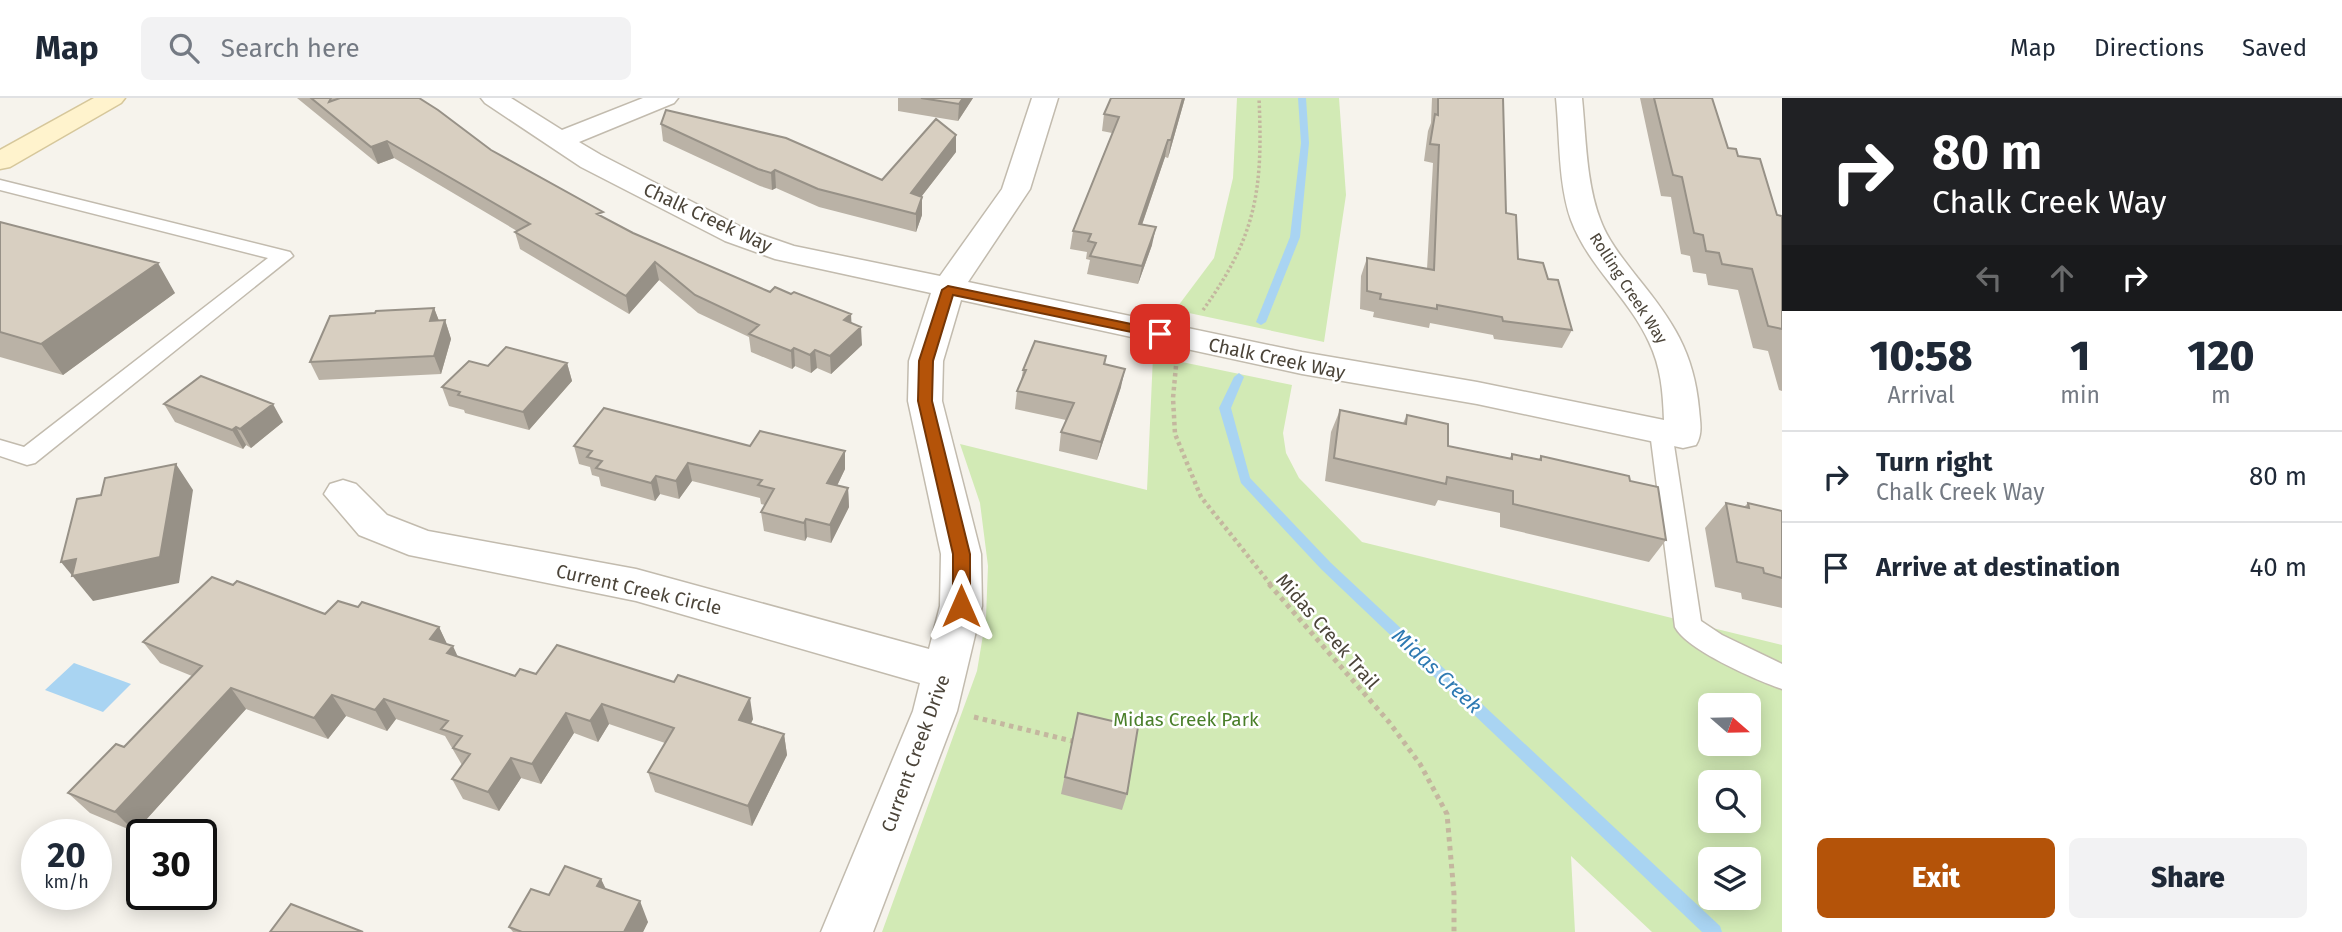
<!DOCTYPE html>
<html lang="en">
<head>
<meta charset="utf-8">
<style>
	:root { --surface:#fff; --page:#f2f2f3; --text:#1f2937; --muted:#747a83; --line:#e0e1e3; --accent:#b45309 }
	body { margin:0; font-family:"Fira Sans",sans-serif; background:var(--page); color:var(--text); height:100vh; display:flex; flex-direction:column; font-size:26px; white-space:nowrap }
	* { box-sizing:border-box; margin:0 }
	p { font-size:23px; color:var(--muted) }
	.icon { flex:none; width:38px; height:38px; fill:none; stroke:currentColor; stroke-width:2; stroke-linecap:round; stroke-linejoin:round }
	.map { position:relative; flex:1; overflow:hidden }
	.panel { display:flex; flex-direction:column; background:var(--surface); width:560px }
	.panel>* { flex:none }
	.guide { background:#202124; color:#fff; overflow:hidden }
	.needle { width:46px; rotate:110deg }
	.buttons { position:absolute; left:1698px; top:595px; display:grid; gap:14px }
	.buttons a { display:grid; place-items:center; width:63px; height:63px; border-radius:10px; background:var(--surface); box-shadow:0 4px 18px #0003; font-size:35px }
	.speed { position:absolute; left:21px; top:721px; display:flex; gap:14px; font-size:35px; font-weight:700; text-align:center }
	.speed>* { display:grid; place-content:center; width:91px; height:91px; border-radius:50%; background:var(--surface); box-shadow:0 4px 18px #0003; line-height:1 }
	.speed small { font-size:18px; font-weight:400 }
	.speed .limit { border:4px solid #111; border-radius:10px; background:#fff; color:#111 }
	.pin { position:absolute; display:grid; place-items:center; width:60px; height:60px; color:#fff; margin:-30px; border-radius:14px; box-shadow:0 4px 10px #0006 }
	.me { position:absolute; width:77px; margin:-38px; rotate:0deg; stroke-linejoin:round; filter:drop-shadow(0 0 5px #0008) }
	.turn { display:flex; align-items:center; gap:24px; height:147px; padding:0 35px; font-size:32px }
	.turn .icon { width:91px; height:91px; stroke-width:2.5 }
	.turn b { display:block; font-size:49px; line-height:60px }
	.lanes { display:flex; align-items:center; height:66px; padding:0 35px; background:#0003; justify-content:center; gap:35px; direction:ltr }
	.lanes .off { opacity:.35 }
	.eta { display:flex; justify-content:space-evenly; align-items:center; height:119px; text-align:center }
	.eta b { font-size:42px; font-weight:800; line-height:49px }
	.primary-button { display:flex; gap:14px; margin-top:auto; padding:14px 35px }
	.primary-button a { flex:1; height:80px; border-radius:10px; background:var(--accent); color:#fff; font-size:28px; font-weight:800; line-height:80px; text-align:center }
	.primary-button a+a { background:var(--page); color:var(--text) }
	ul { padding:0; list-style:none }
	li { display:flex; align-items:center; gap:21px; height:91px; padding:0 35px; border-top:2px solid var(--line) }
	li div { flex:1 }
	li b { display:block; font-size:26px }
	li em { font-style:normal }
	header { display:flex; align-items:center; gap:42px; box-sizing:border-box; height:98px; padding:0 35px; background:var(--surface); border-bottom:2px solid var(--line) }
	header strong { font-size:33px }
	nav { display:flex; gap:38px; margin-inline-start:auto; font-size:24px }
	.search { width:490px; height:63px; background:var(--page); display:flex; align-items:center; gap:18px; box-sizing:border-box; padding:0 24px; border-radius:10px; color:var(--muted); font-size:26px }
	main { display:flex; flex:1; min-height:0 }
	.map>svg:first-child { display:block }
	.green { fill:#d2eab5; fill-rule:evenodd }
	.water { fill:#a9d4f2 }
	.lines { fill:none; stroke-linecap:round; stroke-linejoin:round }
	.stream { fill:#a9d4f2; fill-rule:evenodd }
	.service-casing { stroke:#c2bbae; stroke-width:3 }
	.minor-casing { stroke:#c2bbae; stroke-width:3 }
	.secondary-casing { stroke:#d6c79b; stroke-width:3 }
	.path-far2 { stroke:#c4b79f; stroke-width:3.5; stroke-dasharray:2.5 2.5; stroke-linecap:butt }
	.path-far1 { stroke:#c4b79f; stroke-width:4.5; stroke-dasharray:3.5 3.5; stroke-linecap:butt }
	.path { stroke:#c4b79f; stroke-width:5; stroke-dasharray:4.5 4.5; stroke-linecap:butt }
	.service { fill:#fff; fill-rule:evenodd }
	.minor { fill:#fff; fill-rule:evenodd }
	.secondary { fill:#fff3cd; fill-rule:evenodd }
	.wall { fill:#bab2a6 }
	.shaded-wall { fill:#979187 }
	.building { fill:#d8cfc1; stroke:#979187; stroke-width:2 }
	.route { fill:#b45309; stroke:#753606; stroke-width:2 }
	.labels { text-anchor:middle; stroke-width:5; stroke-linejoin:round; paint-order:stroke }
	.far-street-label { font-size:16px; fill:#4b4439; stroke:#fff }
	.street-label { font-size:19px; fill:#4b4439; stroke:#fff }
	.park-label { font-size:19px; fill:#4a7f2a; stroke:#fff }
	.water-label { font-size:21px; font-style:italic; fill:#2e7ab2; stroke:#fff }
</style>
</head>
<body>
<header>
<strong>Map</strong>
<div class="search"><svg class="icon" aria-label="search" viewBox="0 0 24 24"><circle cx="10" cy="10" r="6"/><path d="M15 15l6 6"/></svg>Search here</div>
<nav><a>Map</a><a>Directions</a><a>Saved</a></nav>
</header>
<main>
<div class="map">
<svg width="1782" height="834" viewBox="0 0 1782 834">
	<rect width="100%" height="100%" fill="#f6f3ec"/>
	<!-- green -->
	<path class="green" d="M1237,0H1339L1346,97L1324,244L1175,212L1214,160L1233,80Z
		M1153,258L1292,287L1283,335L1286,355L1299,380L1362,444L1782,547V834H1652L1571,758L1575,834H882L977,573L986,519L988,468L980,405L960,346L1147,392ZM1710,607H1748V646H1710ZM1710,684H1748V723H1710ZM1710,761H1748V800H1710Z"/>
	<!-- water -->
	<path class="water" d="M74,565L131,586L103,614L45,592Z"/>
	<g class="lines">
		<!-- stream -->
		<path class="stream" d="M1298,0H1306L1309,45L1300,139L1266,224L1261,227L1256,224L1290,139L1301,45Z
			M1239,275L1244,279L1231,310L1250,380L1331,465L1720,828L1722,834H1702L1321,471L1241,385L1219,310L1234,279Z"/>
		<defs>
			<path id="service" d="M0,82L290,154L293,158L35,365L27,367L0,358V342L24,349L268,160L0,92Z
				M1661,326L1669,329L1672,334L1701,523L1722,537L1782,566V591C1756,582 1687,552 1675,529L1650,334L1653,329Z"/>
			<path id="minor" d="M481,0H511L562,32L643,0H678L674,5L579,44L601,57L745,131L794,148L940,178L1002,91L1032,0H1058L1030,91L968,184L1302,254L1477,284L1664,322C1663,294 1661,269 1649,244C1629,200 1588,168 1571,122C1558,85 1560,39 1556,0H1582C1586,39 1586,84 1600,121C1608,143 1623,161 1637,179C1672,222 1694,254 1699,311C1700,324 1703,335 1696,347L1683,350L1477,306L1302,276L961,202L943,263L942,303L981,456L982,508L957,613L873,834H821L913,613L920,585L636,503L409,457L359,437L324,396L330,386L343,382L356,386L387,417L428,433L636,471L929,551L940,508L941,456L908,303L909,263L931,195L775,161L725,143L581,69L485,5Z"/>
			<path id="secondary" d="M94,0H125L121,5L10,69L0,71V52Z"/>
		</defs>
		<!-- service casing -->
		<use href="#service" class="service-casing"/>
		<!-- minor casing -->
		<use href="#minor" class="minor-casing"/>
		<!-- secondary casing -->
		<use href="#secondary" class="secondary-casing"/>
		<!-- path-far2 -->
		<path class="path-far2" d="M1203,212C1257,137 1263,91 1259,0"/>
		<!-- path-far1 -->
		<path class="path-far1" d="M1176,268L1173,300L1175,336L1201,399L1271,487"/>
		<!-- path -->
		<path class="path" d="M1269,486L1389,624L1420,666L1447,716L1454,796V834
			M974,619L1072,643"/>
		<!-- service -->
		<use href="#service" class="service"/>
		<!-- minor -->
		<use href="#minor" class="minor"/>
		<!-- secondary -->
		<use href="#secondary" class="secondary"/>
	</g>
	<!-- wall -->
	<path class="wall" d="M297,0H419L491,52L604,120L633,135L770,194L852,225L862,247L831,276L817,270L811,275L795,268L792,271L751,254L749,239L698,215L659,182L629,216L520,151L515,134L517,133L394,60L378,66Z
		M898,0H973L958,23L898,13Z
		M1185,0L1168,60L1165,59L1142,127L1152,147L1138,186L1087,176L1090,162L1086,161L1087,154L1070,151L1073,133L1112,35L1102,33L1104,16Z
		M1432,0H1503L1506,115L1518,161L1548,181L1572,232L1562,250L1494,241L1493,237L1430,225L1429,230L1373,219L1374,214L1360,211L1361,178L1367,160L1427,171L1433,65L1424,63L1428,33L1431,25Z
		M1640,0H1712L1728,50L1738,58L1777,117L1782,118V293L1779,292L1768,253L1753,250L1738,192L1708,187L1706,176L1693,174L1690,158L1681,156L1671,99L1661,98Z
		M661,26L882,82L956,54L921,99L922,117L916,134L819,109L776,90L772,92L760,88L663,43Z
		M0,124L175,195L63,277L0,259Z
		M434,210L439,223L445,222L451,241L441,276L319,282L310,264Z
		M1106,258L1105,266L1121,289L1097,362L1059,353L1061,334L1066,322L1015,311L1017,293L1021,283L1023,272Z
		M567,265L572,283L529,332L465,315L464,312L449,308L442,289L488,268Z
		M164,306L283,324L251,350L246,347L243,351L175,324Z
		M1340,312L1403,325L1407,317L1448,348L1509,361L1512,356L1538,362L1541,358L1630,383L1666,442L1649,464L1500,429V415L1438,402L1435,408L1325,383L1331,334Z
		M574,348H750L845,353V371L837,388L848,390L849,409L831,445L807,439L805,443L764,433L761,414L765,407L761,406L760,400L692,383L679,401L660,396L655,403L601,388L599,379L592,377L590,369L579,366Z
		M1726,405L1744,409L1748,405L1782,413V510L1742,501L1741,495L1715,489L1705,430Z
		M233,487L325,516L358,509L439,529L447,547L458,559L515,578L536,576L753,621L751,626L784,636L787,657L752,728L655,694L648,674L665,645L609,626L598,644L574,635L541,686L521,680L499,713L463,701L452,681L462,667L445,638L396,621L387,633L346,618L328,641L246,611L135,734L90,715L68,695L124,649L192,578L160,565L143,544Z
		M1078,615L1127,696L1122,712L1061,696Z
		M601,781L606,791L648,824L643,834H513L509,829Z"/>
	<!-- shaded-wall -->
	<path class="shaded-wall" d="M963,0H973L958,23L959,6Z
		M1183,0H1185L1168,60L1171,42Z
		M956,37V54L911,112V95Z
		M1168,42L1165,59L1136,144L1139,126Z
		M387,43L394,60L378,66L371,49Z
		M775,72L776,90L772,92L771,75Z
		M922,99V117L916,134V116Z
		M1156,129L1152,147L1138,186L1142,168Z
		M655,164L659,182L629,216L626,198Z
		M158,165L175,195L63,277L41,246Z
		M434,210L441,228L430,223Z
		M851,216L852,234L844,222Z
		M445,222L451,241L441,276L434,258Z
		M861,229L862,247L831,276L830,258Z
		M794,250L795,268L792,271L791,253Z
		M815,252L817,270L811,275L810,257Z
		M567,265L572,283L529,332L523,314Z
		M1125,271L1121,289L1097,362L1101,344Z
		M273,306L283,324L251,350L240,331Z
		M236,329L246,347L243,351L232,332Z
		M845,353V371L829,404L827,385Z
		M688,365L692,383L679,401L676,383Z
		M176,366L193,392L179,485L93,503L61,464L76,461Z
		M656,378L660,396L655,403L651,385Z
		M848,390L849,409L831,445L830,427Z
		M806,421L807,439L805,443L804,425Z
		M439,529L449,550L430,541Z
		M453,548L463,570L447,555Z
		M231,590L246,611L135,734L115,714Z
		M332,597L346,618L328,641L314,620Z
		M750,600L753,621L742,642L739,622Z
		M384,601L396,621L387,633L375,612Z
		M602,606L609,626L598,644L590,623Z
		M566,615L574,635L541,686L532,666Z
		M784,636L787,657L752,728L748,708Z
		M511,660L521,680L499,713L488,694Z
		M601,781L611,803L597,788Z
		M640,803L648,824L643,834H624Z"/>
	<!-- building -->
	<path class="building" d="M311,0H331L329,4L340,0H419L438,12L491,52L603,114L597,116L633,135L770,194L775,189L791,196L794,194L851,216L844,222L861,229L830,258L815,252L810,257L794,250L791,253L749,236L759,227L695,197L655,164L626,198L515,134L530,126L387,43L371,49Z
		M921,0H963L959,6Z
		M1111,0H1183L1171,42H1168L1139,126L1156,129L1142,168L1090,158L1096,145L1088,143L1091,136L1073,133L1119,19L1104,16Z
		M1438,0H1503L1506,115L1516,117L1518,161L1543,165L1548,181L1558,182L1572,232L1503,223L1502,219L1437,207V211L1380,201L1381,196L1367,193V160L1434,172L1439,47L1430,46L1435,16L1438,17Z
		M1654,0H1712L1728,50L1736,51L1738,58L1760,61L1777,117L1782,118V231L1768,228L1752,171L1722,166L1719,155L1706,153L1703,137L1694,135L1682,79L1673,77Z
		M666,12L786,40L882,82L936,21L956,37L911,95L922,99L916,116L818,91L775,72L771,75L758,71L661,26Z
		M0,124L158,165L41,246L0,234Z
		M434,210L430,223L445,222L434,258L310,264L330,218L375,215L376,213Z
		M1035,243L1106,258L1104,266L1125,271L1101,344L1061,334L1074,305L1017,293L1026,272H1023Z
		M506,249L567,265L523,314L458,297L460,294L442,289L469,263L488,268Z
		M201,278L273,306L240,331L236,329L232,332L164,306Z
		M604,310L750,348L760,333L845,353L827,385L848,390L830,427L806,421L804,425L761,414L774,391L758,387L762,382L688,365L676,383L656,378L651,385L596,370L602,363L587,359L592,353L574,348Z
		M1340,312L1406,326L1407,317L1448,326V348L1512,361V356L1541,362V358L1629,378L1630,383L1658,389L1666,442L1513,406V393L1447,379L1446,386L1334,360Z
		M176,366L160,459L72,478L76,461L61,464L77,401L101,397L105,380Z
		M1726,405L1749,410L1748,405L1782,413V480L1764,475L1763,470L1737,464Z
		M212,479L233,487L237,483L325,516L338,503L358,509L362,504L439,529L430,541L453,548L447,555L515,578L520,571L536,576L557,547L674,584L678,577L750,600L739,622L784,636L748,708L648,674L674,630L602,606L590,623L566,615L532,666L511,660L488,694L452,681L470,656L453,650L462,638L441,631L448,623L384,601L375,612L332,597L314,620L231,590L115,714L68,695L116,646L124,649L202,568L143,544Z
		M1078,615L1138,629L1127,696L1065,679Z
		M565,768L601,781L597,788L640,803L624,834H522L509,829L531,791L549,797Z
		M291,806L363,834H270Z"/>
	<!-- route -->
	<path class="route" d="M948,188L1160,232L1166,236L1160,240L953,197L933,263L932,303L970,456V508L967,512H955L953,508V456L918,303L919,263L942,192Z"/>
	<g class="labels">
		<!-- far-street labels -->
		<g class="far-street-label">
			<text transform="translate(1629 190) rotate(57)" y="6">Rolling Creek Way</text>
		</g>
		<!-- street labels -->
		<g class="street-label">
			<text transform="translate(708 119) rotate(25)" y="7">Chalk Creek Way</text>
			<text transform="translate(1277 260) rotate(12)" y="7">Chalk Creek Way</text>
			<text transform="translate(639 491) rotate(13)" y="7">Current Creek Circle</text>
			<text transform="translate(1328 533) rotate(49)" y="7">Midas Creek Trail</text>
			<text transform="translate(915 655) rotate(-70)" y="7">Current Creek Drive</text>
		</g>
		<!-- park labels -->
		<g class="park-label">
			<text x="1186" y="628">Midas Creek Park</text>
		</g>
		<!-- water labels -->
		<g class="water-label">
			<text transform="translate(1437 573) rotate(43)" y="7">Midas Creek</text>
		</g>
	</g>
</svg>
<div class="buttons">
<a><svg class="needle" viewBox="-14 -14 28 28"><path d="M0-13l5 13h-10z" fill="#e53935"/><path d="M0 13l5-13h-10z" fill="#747a83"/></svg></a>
<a><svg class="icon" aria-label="search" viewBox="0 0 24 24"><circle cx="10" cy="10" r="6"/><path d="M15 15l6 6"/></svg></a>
<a><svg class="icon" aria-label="layers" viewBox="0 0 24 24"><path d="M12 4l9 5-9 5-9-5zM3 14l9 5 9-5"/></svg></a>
</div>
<div class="speed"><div>20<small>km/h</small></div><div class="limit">30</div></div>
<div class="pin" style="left:1160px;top:236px;background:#d93025"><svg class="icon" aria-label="arrive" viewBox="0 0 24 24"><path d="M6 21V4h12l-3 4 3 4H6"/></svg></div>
<svg class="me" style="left:961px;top:508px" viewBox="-20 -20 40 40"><path d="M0-17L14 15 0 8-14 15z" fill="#b45309" stroke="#fff" stroke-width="4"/></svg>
</div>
<section class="panel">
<div class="guide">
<div class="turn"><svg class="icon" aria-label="right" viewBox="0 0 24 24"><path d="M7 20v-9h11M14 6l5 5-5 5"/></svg><div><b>80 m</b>Chalk Creek Way</div></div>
<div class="lanes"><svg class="icon off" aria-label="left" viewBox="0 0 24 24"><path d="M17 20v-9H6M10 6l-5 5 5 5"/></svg><svg class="icon off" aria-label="ahead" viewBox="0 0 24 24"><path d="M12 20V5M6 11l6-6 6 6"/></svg><svg class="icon" aria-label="right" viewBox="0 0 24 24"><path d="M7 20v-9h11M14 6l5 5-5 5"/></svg></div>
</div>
<div class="eta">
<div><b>10:58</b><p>Arrival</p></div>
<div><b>1</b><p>min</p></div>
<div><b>120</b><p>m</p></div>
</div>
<ul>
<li><svg class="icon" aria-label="right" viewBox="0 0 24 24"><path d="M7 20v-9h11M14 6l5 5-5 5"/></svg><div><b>Turn right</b><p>Chalk Creek Way</p></div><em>80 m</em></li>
<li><svg class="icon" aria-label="arrive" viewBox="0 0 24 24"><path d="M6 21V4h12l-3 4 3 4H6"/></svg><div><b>Arrive at destination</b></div><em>40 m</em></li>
</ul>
<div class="primary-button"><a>Exit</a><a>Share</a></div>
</section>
</main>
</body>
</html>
